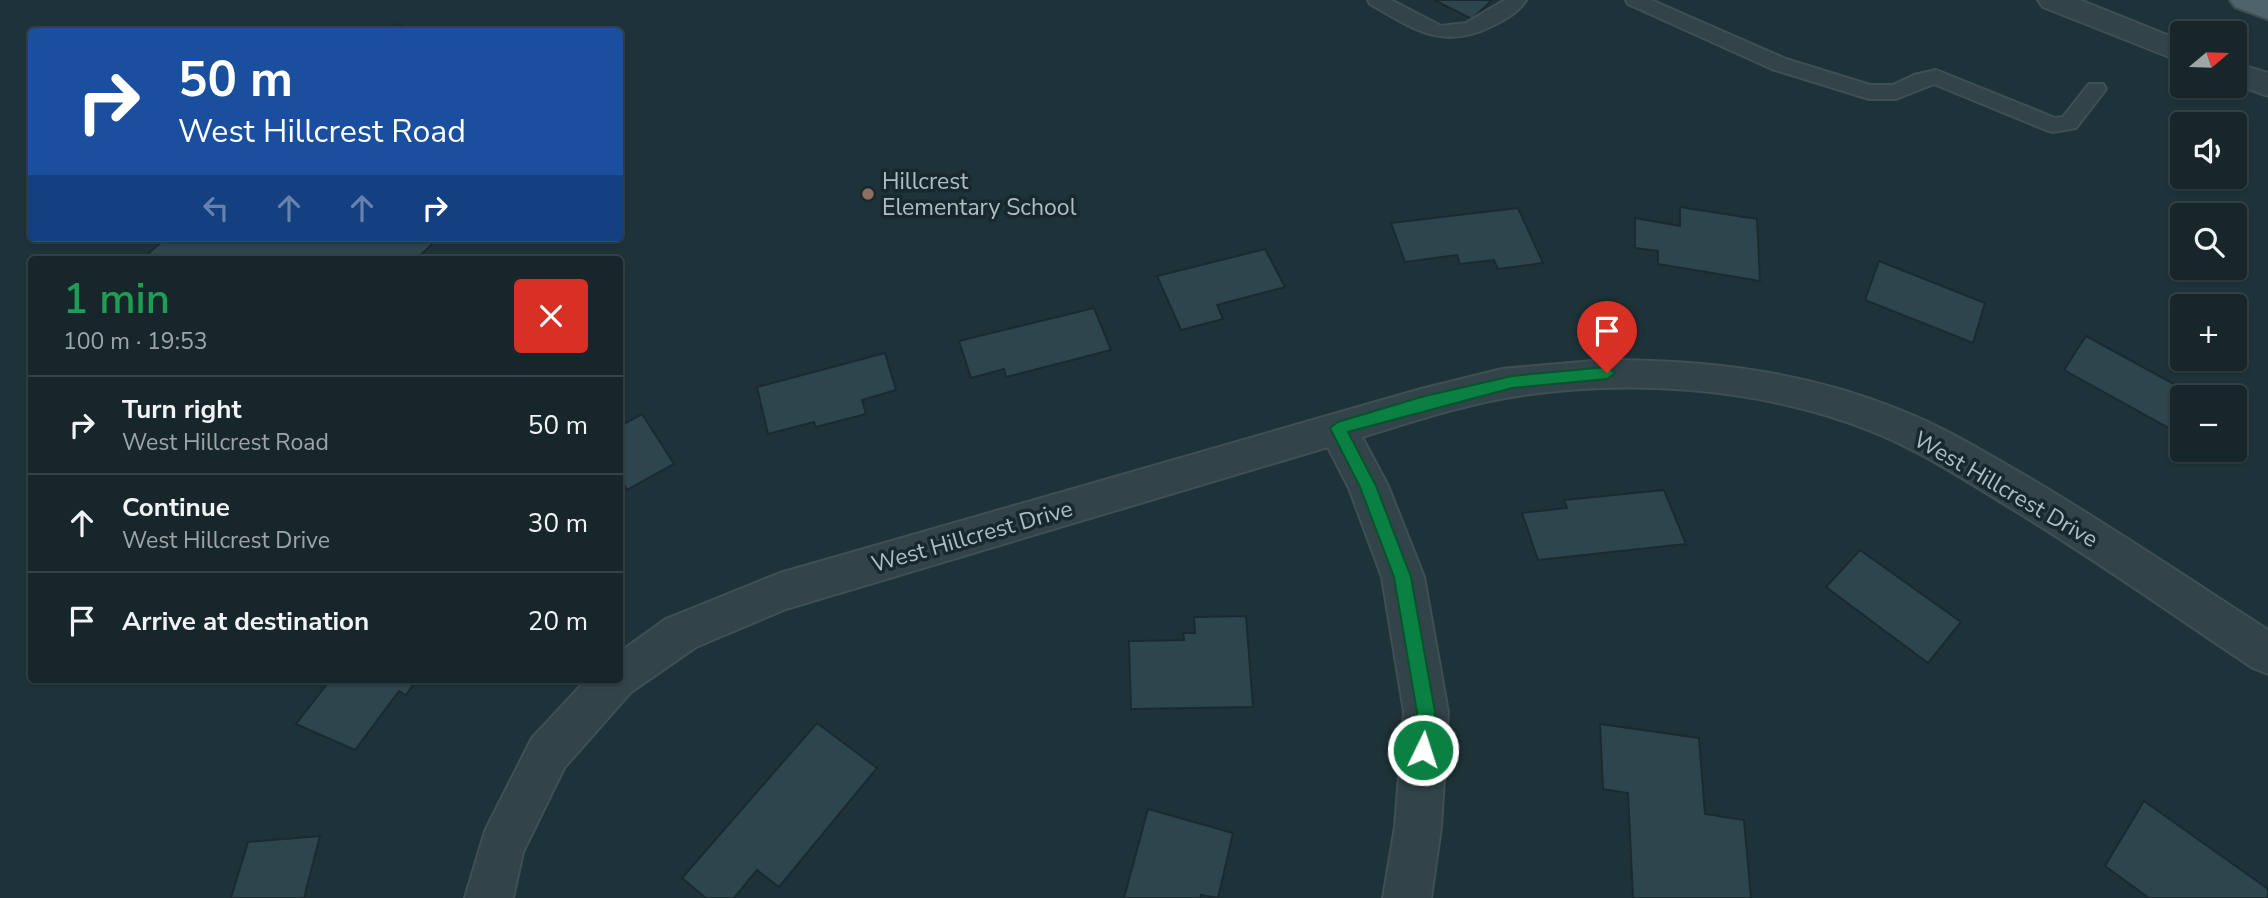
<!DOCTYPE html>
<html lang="en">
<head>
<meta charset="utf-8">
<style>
	:root { --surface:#16262b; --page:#1f2e33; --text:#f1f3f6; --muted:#9ea5a9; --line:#354347 }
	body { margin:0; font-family:"Nunito Sans",sans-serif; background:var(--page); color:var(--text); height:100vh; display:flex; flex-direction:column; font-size:26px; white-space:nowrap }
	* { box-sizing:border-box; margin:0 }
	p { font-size:23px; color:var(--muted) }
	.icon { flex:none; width:38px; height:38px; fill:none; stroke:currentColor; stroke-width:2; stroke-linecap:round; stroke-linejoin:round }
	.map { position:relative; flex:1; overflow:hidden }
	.panel { position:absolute; left:28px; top:256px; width:595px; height:427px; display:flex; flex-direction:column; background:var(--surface); border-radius:7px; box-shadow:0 2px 5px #0004,0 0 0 2px var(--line) }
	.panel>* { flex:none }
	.hud { position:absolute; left:28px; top:28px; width:595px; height:214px; border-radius:7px; box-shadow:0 2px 5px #0004,0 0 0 2px var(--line); background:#1a4fa0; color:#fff; overflow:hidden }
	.needle { width:46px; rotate:71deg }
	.fabs { position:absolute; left:2170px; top:21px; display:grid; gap:14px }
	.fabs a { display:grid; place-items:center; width:77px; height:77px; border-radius:7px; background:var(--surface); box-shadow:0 2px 5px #0004,0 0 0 2px var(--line); font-size:35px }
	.pin { position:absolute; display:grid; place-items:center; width:60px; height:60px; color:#fff; margin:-72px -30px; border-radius:50% 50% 50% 0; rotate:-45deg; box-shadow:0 0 7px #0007 }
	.pin .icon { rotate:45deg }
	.me { position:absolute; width:77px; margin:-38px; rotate:4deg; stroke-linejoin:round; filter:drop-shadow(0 0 5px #0008) }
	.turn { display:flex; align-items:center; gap:24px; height:147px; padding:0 35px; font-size:32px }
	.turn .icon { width:91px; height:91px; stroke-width:2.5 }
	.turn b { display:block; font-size:49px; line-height:60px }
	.lanes { display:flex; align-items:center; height:66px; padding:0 35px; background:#0003; justify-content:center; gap:35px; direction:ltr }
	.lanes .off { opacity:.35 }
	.round { display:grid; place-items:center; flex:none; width:74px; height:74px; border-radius:7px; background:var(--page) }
	.head { display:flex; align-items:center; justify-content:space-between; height:119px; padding:0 35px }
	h1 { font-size:42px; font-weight:600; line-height:52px; color:#1e9e55 }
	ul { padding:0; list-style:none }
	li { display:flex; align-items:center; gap:21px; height:98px; padding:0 35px; border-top:2px solid var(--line) }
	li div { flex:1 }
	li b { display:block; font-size:26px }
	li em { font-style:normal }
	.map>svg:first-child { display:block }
	.building { fill:#2d464e; stroke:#1a2a30; stroke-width:2 }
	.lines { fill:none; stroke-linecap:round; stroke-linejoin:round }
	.service-casing { stroke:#3e4f56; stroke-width:4 }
	.minor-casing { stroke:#3e4f56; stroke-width:4 }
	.primary-casing { stroke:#3e4f56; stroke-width:4 }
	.service { fill:#32434a; fill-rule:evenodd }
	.minor { fill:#32434a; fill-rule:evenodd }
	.primary { fill:#4f636a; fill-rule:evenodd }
	.route { fill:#0b8043; stroke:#07532c; stroke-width:2 }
	.education-dot { fill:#8d6e63; stroke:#18282e; stroke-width:2.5 }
	.labels { text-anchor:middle; stroke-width:7; stroke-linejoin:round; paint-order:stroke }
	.poi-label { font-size:23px; fill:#acbfc6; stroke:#18282e; text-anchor:start }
	.street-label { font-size:23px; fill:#acbfc6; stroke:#18282e }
</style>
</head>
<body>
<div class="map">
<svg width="2268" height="898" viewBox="0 0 2268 898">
	<rect width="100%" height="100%" fill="#1e3339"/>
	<!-- building -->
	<path class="building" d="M1434,0H1492L1472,19Z
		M396,24L415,32H386Z
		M1680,207L1757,219L1760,281L1658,264V251L1635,248V218L1680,226Z
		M1518,208L1543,263L1498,269L1494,260L1460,264L1457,255L1405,262L1391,223Z
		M166,238H439L416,259H142Z
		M1265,249L1285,287L1217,305L1223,319L1181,330L1157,276Z
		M1879,261L1985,303L1973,343L1865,300Z
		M1094,308L1111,350L1006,377L1004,369L971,378L959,341Z
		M2086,336L2196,396L2182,397V420L2176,432L2064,370Z
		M885,353L896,390L862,400L866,414L816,427L814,422L768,434L757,387Z
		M642,414L674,464L627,490L620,477V426Z
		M1664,490L1686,544L1538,560L1522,513L1567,508L1564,500Z
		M1860,550L1961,622L1928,663L1826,587Z
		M1246,616L1253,707L1131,709L1129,641L1184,640L1183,633H1195L1194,617Z
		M331,679H417L406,695L399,691L355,750L296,724Z
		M817,723L877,768L779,887L757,870L734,898H706L682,878Z
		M1600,724L1699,738L1705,814L1744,820L1751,898H1633L1628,793L1603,789Z
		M2144,801L2268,889V898H2149L2105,866Z
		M1148,809L1233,833L1218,898L1201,895L1200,898H1124Z
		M320,836L304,898H231L248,842Z"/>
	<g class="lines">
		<defs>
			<path id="service" d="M1368,0H1391L1441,26L1466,23L1505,0H1526C1519,12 1504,20 1492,26C1442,51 1414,29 1370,4Z
				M1626,0H1651L1786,59L1870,85H1893L1914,75L1936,70L2055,118L2063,117L2089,84H2103L2106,89L2076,128L2053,132L2046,130L1934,84L1896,99H1869L1772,69L1628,4Z"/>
			<path id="minor" d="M2038,0H2080L2182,41V62L2043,7Z
				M2235,63L2268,73V96L2235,84Z
				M1604,360C1705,360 1805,371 1900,410C1946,428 1988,454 2031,479C2112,527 2189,579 2268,630V674L2253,668C2169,612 2087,554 2001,502C1959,476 1916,449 1871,431C1758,386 1619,377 1500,399C1453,408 1408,423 1362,437L1388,486L1424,577L1448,712L1441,827L1431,898H1383L1395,827L1404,712L1382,577L1349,488L1328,447L786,609L696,647L631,692L564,768L523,852L513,898H465L485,831L532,738L587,679H620V652L666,619L780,573L1421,389L1502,369Z"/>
			<path id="primary" d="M2230,0H2268V19L2235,7Z"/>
		</defs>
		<!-- service casing -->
		<use href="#service" class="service-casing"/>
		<!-- minor casing -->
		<use href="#minor" class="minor-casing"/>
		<!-- primary casing -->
		<use href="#primary" class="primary-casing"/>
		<!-- service -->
		<use href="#service" class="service"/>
		<!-- minor -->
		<use href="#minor" class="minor"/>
		<!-- primary -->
		<use href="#primary" class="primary"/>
	</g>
	<!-- route -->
	<path class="route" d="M1607,367L1615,373L1607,379L1512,388L1348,432L1376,486L1411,577L1435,712L1430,756L1423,758L1417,756L1414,750L1417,712L1394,577L1360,487L1330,428L1338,422L1421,397L1512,376Z"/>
	<!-- markers -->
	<circle class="education-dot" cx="868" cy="194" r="7"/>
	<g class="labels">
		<!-- poi labels -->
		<g class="poi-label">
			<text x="882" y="189">Hillcrest<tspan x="882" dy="26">Elementary School</tspan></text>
		</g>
		<!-- street labels -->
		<g class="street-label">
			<text transform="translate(2006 489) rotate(30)" y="8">West Hillcrest Drive</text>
			<text transform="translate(972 536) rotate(-16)" y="8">West Hillcrest Drive</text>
		</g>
	</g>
</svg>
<div class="fabs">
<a><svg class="needle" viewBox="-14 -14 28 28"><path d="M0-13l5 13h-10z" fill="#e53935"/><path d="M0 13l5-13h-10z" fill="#9ea5a9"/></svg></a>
<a><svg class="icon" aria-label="sound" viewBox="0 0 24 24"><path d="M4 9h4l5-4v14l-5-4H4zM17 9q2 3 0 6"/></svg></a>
<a><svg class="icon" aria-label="search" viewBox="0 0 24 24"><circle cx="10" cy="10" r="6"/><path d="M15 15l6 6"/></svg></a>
<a>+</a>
<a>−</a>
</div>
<div class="pin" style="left:1607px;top:373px;background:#d93025"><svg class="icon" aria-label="arrive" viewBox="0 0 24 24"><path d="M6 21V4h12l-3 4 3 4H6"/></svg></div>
<svg class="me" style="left:1423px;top:750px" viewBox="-20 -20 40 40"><circle r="17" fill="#0b8043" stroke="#fff" stroke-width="3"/><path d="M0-11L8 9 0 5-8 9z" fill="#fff"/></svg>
<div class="hud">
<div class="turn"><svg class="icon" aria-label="right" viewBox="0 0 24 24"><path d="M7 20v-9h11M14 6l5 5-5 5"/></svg><div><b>50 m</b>West Hillcrest Road</div></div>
<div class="lanes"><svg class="icon off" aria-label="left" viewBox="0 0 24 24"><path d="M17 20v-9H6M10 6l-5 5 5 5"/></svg><svg class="icon off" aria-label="ahead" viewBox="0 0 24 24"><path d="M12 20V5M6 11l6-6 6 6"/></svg><svg class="icon off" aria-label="ahead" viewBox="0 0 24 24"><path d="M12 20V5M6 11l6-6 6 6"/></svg><svg class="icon" aria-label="right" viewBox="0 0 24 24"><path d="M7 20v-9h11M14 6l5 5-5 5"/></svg></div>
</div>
<section class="panel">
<div class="head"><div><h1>1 min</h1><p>100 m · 19:53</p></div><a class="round" style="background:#d93025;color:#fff"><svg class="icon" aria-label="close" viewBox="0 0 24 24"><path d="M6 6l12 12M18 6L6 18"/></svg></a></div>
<ul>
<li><svg class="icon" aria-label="right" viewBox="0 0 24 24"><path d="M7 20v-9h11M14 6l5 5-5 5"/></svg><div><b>Turn right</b><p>West Hillcrest Road</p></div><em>50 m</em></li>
<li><svg class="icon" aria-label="ahead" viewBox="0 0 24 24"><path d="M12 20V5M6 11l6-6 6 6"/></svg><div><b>Continue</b><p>West Hillcrest Drive</p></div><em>30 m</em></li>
<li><svg class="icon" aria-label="arrive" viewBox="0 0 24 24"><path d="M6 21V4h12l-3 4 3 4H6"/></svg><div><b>Arrive at destination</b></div><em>20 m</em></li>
</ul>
</section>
</div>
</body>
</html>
